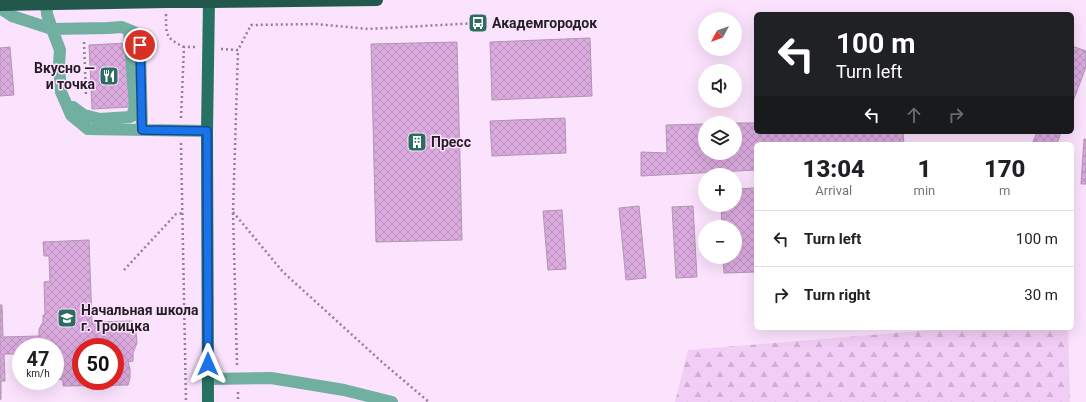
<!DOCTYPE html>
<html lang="en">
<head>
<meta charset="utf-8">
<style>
	:root { --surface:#fff; --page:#f2f2f2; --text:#202124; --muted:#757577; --line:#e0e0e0 }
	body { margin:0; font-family:Roboto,sans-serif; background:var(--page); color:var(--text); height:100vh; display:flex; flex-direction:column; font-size:15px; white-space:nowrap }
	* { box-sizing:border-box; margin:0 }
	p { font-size:13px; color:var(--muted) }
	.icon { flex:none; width:22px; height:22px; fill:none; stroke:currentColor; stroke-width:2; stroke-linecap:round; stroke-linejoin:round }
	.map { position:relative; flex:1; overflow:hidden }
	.drawer { position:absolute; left:754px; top:142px; width:320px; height:188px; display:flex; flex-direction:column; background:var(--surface); border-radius:6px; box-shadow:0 4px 16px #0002 }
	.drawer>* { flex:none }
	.top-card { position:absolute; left:754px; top:12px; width:320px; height:122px; border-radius:6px; box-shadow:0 4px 16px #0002; background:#202124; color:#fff; overflow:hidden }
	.needle { width:26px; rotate:229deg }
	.buttons { position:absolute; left:698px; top:12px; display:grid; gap:8px }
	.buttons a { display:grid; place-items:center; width:44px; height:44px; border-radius:50%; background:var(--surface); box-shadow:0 4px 16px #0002; font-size:20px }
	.speed { position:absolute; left:12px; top:338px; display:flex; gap:8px; font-size:20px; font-weight:700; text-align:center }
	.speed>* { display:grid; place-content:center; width:52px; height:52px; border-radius:50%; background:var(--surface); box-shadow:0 4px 16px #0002; line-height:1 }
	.speed small { font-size:10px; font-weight:400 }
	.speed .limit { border:6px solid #d22; background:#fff; color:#111 }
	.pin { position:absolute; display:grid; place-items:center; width:34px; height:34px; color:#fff; margin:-17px; border:2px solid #fff; border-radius:50%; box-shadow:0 1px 4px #0007 }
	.me { position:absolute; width:44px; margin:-22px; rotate:0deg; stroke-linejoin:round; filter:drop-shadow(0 0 3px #0008) }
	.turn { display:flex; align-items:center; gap:14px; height:84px; padding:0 16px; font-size:18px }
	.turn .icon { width:52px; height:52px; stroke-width:2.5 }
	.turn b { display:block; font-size:28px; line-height:34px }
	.lanes { display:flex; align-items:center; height:38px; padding:0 16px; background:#0003; justify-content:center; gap:20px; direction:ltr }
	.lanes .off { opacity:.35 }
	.eta { display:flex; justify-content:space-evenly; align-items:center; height:68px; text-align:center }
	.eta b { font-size:24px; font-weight:800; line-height:28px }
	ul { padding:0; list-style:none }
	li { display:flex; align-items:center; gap:12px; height:56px; padding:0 16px; border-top:1px solid var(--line) }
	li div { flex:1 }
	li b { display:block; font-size:15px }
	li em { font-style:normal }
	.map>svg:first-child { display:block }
	.forest { fill:url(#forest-firs) }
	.building { fill:url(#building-cross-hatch); stroke:#af97b0; fill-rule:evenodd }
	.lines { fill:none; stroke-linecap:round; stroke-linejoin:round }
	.path { stroke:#918092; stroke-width:2.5; stroke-dasharray:2 3; stroke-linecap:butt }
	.minor { stroke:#71afa0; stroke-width:12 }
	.major { stroke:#267162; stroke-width:12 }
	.highway { stroke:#22584c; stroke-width:12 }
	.route-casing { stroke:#114b97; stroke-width:10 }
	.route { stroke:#1a73e8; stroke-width:7 }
	.labels { text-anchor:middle; stroke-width:3; stroke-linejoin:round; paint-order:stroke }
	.poi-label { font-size:14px; font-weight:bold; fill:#261d26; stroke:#fbe2fd; text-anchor:start }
</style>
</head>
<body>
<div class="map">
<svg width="1086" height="402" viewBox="0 0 1086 402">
	<defs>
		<pattern id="forest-firs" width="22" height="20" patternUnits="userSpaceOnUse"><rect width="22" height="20" fill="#f2cdf5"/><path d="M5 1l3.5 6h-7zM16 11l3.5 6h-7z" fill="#cfb0d2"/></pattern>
		<pattern id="building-cross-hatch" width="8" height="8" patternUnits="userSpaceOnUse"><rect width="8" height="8" fill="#dbaadf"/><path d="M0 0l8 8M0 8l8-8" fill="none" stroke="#bc92bf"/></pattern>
	</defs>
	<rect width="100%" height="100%" fill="#fbe2fd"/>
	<!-- forest -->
	<path class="forest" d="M955,328H1068L1070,402H675L688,350Z"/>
	<!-- building -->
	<path class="building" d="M590,38L592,96L492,100L490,42Z
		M457,42L462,240L376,242L371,44Z
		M127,43L130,107L92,109L89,45Z
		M1072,46L1086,51V67L1072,104Z
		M10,47L14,95L0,96V48Z
		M565,118L566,153L492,156L490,121Z
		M735,123H756V132H903L904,144H756V170L641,176V152L667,153L666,125L705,124V153H735Z
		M1037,132H1061L1057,144H1037L1033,142Z
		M1084,139H1086V184H1081Z
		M755,188L756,218V272L724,273L723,257H735V227H722L721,205H735V189Z
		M639,206L646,278L626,280L619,208Z
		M693,206L697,277L676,278L672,207Z
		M562,210L566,269L548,270L543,211Z
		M89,240L92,322L132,321L136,332L137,343L133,353V361L128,362L130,369V378L128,385L63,386V380L55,379V347H21V354H4L5,381H1V399L0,400V305H2L3,337L39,336V329L43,322V315H45L44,282L50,281L49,256H44L43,242ZM81,347H115V381H81Z"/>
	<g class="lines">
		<!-- path -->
		<path class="path" d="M166,14C166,34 165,38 184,47
			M84,42L86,95
			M221,49L238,50L251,25L316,24L368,29L478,23
			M181,118L184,47H196
			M181,143L186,402
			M233,212L283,272L383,363L429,402
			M124,270L176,214L183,213
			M237,365L233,212L238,50
			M238,392V402"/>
		<!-- minor -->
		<path class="minor" d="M46,4L47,14L52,29L108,28L122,27L134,32L140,45L142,130
			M0,8L12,16L52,29L60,50L59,65L61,92L65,101L71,115L88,129L207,131
			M73,107L84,115L100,119L130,117L132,116L135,107L129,30
			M208,379L271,378L344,390L392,402"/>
		<!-- major -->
		<path class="major" d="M208,402L207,131L209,0"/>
		<!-- highway -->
		<path class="highway" d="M0,5L167,2H209L377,0"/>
	</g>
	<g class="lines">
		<defs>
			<path id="route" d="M140,45L142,130L207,131L208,364"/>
		</defs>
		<!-- route casing -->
		<use href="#route" class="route-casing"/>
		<!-- route -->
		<use href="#route" class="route"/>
	</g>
	<!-- icons -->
	<defs>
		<symbol id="bus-square" viewBox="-11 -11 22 22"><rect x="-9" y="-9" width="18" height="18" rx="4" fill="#2b6e60" stroke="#fbe2fd"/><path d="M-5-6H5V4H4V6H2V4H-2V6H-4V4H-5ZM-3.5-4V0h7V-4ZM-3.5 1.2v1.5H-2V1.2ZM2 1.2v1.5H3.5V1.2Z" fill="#fff"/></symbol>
		<symbol id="restaurant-square" viewBox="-11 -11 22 22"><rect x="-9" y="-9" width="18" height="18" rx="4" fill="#2b6e60" stroke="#fbe2fd"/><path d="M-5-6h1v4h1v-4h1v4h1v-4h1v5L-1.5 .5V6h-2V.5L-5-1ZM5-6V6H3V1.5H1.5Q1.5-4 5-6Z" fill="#fff"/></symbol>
		<symbol id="building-square" viewBox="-11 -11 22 22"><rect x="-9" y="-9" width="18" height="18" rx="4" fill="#2b6e60" stroke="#fbe2fd"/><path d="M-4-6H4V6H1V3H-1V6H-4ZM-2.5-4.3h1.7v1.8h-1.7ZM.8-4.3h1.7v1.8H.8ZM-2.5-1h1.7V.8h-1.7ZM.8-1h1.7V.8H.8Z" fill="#fff"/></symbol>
		<symbol id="school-square" viewBox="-11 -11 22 22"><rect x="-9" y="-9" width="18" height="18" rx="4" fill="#2b6e60" stroke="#fbe2fd"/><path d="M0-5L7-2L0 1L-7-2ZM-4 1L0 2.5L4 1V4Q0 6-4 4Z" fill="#fff"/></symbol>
	</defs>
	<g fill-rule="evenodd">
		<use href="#bus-square" x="467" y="12" width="22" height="22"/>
		<use href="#restaurant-square" x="98" y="65" width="22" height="22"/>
		<use href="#building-square" x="406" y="131" width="22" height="22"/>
		<use href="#school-square" x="56" y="307" width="22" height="22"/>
	</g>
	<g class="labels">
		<!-- poi labels -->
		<g class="poi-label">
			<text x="492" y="28">Академгородок</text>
			<text x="95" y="73" text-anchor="end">Вкусно —<tspan x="95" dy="16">и точка</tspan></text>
			<text x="431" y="147">Пресс</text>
			<text x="81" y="315">Начальная школа<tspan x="81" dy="16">г. Троицка</tspan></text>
		</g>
	</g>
</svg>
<div class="buttons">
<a><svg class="needle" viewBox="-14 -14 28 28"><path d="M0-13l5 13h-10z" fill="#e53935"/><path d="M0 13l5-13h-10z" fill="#757577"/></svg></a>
<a><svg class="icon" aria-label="sound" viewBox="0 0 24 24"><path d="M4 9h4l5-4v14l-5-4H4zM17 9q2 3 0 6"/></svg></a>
<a><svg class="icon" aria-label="layers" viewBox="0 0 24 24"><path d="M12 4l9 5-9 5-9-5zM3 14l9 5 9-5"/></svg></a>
<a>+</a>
<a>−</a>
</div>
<div class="speed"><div>47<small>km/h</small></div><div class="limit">50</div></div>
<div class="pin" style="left:140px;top:45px;background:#d93025"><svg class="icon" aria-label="arrive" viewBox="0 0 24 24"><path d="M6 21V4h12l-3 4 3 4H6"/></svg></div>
<svg class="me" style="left:208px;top:364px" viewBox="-20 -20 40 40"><path d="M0-17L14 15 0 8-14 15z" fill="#1a73e8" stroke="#fff" stroke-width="4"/></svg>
<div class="top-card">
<div class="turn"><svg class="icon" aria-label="left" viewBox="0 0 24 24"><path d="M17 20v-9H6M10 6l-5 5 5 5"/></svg><div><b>100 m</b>Turn left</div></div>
<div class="lanes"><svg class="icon" aria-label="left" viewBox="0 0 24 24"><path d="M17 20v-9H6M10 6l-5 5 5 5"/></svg><svg class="icon off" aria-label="ahead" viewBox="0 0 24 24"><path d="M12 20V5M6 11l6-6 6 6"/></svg><svg class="icon off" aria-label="right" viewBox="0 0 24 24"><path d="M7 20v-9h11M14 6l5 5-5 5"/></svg></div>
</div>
<section class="drawer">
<div class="eta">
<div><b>13:04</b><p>Arrival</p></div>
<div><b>1</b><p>min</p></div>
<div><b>170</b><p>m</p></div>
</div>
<ul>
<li><svg class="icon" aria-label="left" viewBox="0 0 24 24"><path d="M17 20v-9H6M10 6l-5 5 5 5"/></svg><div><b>Turn left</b></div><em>100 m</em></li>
<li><svg class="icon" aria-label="right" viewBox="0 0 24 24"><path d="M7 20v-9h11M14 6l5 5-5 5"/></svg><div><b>Turn right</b></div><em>30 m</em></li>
</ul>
</section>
</div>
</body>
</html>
